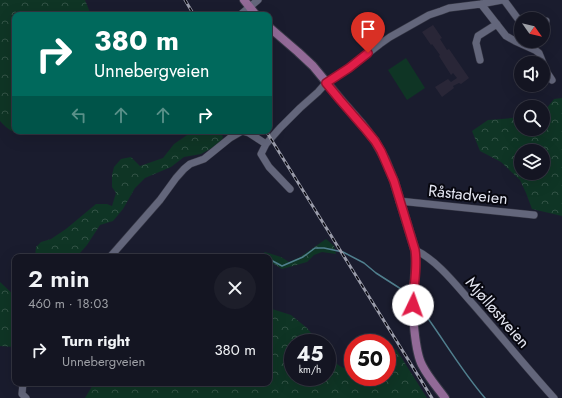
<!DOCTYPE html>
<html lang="en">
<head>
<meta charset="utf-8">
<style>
	:root { --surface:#141522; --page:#1d1e2a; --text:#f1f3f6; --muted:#9d9fa5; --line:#333440 }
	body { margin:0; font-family:Jost,sans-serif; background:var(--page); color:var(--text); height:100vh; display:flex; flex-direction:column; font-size:15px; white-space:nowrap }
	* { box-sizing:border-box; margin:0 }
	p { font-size:13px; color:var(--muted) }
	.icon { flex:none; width:22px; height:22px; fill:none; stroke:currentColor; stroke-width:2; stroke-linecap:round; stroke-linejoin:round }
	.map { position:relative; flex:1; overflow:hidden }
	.drawer { position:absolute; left:12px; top:254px; width:260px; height:132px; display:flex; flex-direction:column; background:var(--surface); border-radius:8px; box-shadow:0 4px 16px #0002,0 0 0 1px var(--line) }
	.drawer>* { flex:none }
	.guide { position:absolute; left:12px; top:12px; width:260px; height:122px; border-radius:8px; box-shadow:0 4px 16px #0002,0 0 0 1px var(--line); background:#00695c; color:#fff; overflow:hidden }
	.needle { width:26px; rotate:124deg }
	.buttons { position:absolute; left:514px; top:12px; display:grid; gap:8px }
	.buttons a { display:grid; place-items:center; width:36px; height:36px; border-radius:50%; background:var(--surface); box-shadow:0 4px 16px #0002,0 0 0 1px var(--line); font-size:20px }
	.speed { position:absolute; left:284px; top:334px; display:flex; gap:8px; font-size:20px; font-weight:700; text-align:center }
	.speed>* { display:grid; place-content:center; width:52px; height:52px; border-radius:50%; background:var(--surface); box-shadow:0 4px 16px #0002,0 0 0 1px var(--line); line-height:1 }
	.speed small { font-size:10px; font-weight:400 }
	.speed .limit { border:6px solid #d22; background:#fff; color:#111 }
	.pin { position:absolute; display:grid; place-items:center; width:34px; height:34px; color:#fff; margin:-41px -17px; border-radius:50% 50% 50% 0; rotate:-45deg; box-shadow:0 0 4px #0007 }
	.pin .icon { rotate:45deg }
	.me { position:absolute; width:44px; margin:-22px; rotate:3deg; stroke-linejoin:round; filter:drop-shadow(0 0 3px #0008) }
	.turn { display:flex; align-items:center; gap:14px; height:84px; padding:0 16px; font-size:18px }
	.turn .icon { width:52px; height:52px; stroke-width:2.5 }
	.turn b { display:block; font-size:28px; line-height:34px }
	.lanes { display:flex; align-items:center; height:38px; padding:0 16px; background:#0003; justify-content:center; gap:20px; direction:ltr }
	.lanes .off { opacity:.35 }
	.round { display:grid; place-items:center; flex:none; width:42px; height:42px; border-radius:21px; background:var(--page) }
	.summary { display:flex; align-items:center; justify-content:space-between; height:68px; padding:0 16px }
	h1 { font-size:24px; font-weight:600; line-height:30px }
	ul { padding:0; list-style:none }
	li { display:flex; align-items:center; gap:12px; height:56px; padding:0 16px }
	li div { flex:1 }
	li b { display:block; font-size:15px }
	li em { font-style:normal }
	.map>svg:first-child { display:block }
	.education { fill:#292637 }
	.forest { fill:url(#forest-crowns); fill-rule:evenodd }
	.green { fill:#0f3525 }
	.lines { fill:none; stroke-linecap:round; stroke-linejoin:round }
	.stream { stroke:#507f8e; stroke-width:1.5 }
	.minor-casing { stroke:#373846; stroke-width:8 }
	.major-casing { stroke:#373846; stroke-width:10 }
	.minor { stroke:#63667b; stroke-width:7 }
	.major { stroke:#926a97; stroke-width:8 }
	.rail-casing { stroke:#9a9caa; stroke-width:3 }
	.rail { stroke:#07070f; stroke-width:1.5; stroke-dasharray:4.5; stroke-linecap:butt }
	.route-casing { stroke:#92132f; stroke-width:10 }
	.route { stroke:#e11d48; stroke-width:7 }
	.labels { text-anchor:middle; stroke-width:4; stroke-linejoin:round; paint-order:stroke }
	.street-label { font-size:16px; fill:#e5e7f3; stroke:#07070f }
</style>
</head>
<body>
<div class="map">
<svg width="562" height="398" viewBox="0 0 562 398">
	<defs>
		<pattern id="forest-crowns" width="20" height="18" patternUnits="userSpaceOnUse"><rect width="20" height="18" fill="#0f3525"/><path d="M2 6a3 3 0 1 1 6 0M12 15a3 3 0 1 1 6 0" fill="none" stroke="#325245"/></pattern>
	</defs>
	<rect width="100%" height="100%" fill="#1a1c2e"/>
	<!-- education -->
	<path class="education" d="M433,25L442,38L440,39L447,50L449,49L469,78L461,84L459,83L453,86L454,88L442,97L435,87L448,79L451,82L457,78L453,73L451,75L439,56L440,55L432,44L431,45L422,32Z"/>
	<!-- forest -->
	<path class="forest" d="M0,0H85L91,15H15V131H41C23,136 13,136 0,121Z
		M562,98V216L532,209L526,193L520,180L501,162L480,151L472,131L488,120L502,119L521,117V129H543V113L554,99ZM521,151H543V173H521Z
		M193,131H219L222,134L223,138L219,144L201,154L184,157L171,167L145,178L135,188L123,209L113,221L100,225L87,245L80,253L73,257H35L36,247L41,242L51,239L66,229L96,204H107L112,206L116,193L112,187V175L114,167L121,159L131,157L140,166L163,158L174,144Z
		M326,239L334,246L336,254L322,252L314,255L307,262L282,269L269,261V257H259L265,252L281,257L289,262L300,257Z
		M0,282L15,296V347L0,346Z
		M269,308L291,315L307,328L319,343H293V377H327V352C336,363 338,368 353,370V377H387V353L396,349L427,398H85L94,383H269Z"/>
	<!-- green -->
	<path class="green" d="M406,58L425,88L407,100L388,70Z"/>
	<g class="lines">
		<!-- stream -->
		<path class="stream" d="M269,259L282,266L303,257L315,248H324L343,252L364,263L376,273L401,289L410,297
			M416,302C440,333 459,368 485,398"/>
		<defs>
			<path id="minor" d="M504,0L521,23
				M481,4L506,36L515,41L535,50L539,53L543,63
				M240,15L258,0
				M543,21H546
				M480,60L476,43L478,36L497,24
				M543,64L546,71L552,80
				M266,144L261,154L269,167L290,189
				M399,201L534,215
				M415,250C437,260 456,285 472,303C500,335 526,367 554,398
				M110,257L160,200L176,178L184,169L190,164L204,159L230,138L242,131L249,133L266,144L280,128L300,108L318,92L326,83L349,68L380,44L390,37L429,15L441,11L449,8L481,4L502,0
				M23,383L22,394L26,398"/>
			<path id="major" d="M244,0L256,15
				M269,27L298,52L313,66L341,100L362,124L375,141L385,159L394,181L415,250C417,266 414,280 413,296C412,311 415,352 422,365C428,377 437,387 445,398"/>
		</defs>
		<!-- minor casing -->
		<use href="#minor" class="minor-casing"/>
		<!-- major casing -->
		<use href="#major" class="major-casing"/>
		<!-- minor -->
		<use href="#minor" class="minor"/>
		<!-- major -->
		<use href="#major" class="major"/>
		<defs>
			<path id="rail" d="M185,0L194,15
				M266,131L432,398"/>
		</defs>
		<!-- rail casing -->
		<use href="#rail" class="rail-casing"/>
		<!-- rail -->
		<use href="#rail" class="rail"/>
	</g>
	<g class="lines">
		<defs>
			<path id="route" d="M368,53L349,68L326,83L340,100L366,130L375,141L381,151L394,181L415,250C418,269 413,287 413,305"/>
		</defs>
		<!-- route casing -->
		<use href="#route" class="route-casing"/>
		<!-- route -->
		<use href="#route" class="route"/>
	</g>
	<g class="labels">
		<!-- street labels -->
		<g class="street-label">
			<text transform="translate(468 194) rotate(6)" y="6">Råstadveien</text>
			<text transform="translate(498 312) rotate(49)" y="6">Mjølløstveien</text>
		</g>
	</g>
</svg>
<div class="buttons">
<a><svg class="needle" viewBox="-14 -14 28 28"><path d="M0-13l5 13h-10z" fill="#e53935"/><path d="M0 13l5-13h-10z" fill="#9d9fa5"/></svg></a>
<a><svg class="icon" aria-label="sound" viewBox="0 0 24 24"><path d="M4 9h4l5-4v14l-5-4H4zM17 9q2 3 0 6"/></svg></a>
<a><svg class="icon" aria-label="search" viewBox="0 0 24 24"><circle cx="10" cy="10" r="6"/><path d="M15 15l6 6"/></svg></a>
<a><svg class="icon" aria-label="layers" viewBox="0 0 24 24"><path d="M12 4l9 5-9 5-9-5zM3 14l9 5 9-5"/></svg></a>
</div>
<div class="speed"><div>45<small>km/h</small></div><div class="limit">50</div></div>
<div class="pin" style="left:368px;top:53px;background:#d93025"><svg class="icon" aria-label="arrive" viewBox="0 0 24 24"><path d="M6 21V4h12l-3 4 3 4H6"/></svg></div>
<svg class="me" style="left:413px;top:305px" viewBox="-20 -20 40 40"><circle r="19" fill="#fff"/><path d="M0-13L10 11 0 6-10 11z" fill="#e11d48"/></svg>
<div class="guide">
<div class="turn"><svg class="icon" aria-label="right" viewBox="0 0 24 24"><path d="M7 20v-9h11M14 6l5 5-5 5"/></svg><div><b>380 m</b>Unnebergveien</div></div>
<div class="lanes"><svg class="icon off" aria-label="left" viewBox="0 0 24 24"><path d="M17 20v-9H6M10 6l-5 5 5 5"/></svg><svg class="icon off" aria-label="ahead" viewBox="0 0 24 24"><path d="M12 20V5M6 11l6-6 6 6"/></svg><svg class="icon off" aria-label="ahead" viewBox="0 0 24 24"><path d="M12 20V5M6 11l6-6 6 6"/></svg><svg class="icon" aria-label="right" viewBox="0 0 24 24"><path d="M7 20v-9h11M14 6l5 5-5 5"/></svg></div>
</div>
<section class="drawer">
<div class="summary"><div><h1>2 min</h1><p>460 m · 18:03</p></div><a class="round"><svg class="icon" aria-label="close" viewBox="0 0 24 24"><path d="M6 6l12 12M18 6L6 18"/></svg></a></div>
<ul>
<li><svg class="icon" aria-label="right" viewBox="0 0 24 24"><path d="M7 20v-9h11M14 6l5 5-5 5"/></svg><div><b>Turn right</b><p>Unnebergveien</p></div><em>380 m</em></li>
</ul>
</section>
</div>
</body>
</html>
